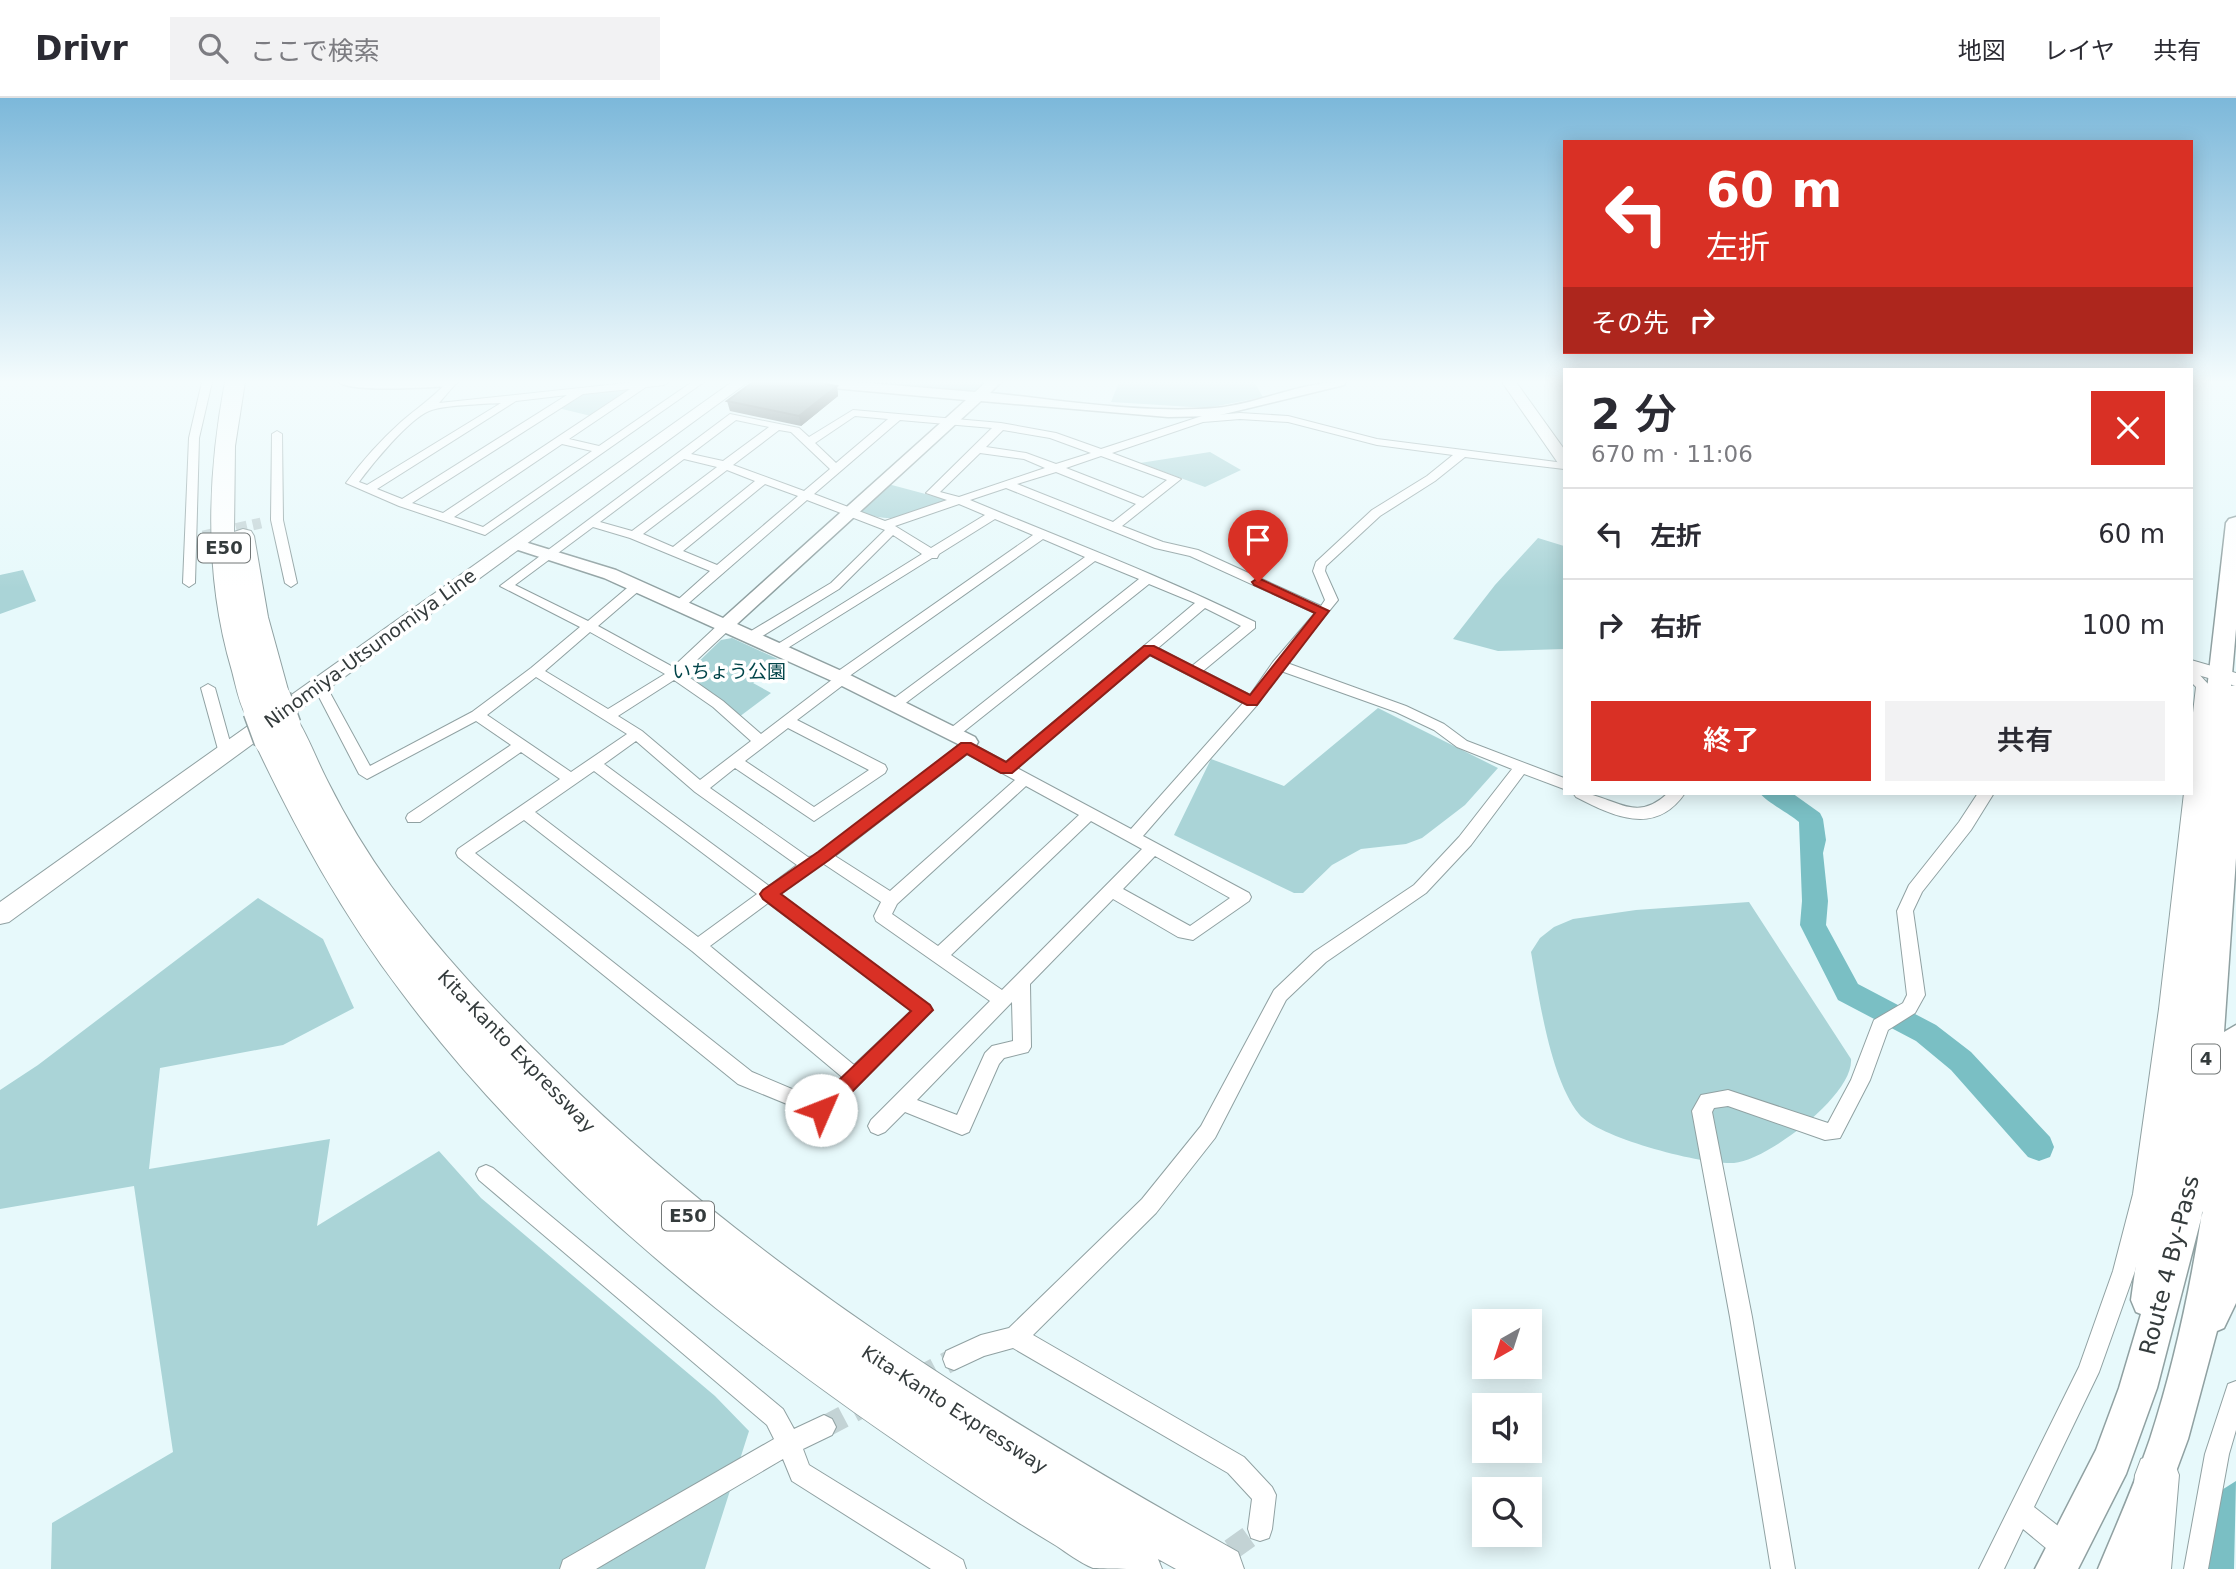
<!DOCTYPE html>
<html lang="ja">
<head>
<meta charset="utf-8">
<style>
	:root { --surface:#fff; --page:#f2f2f3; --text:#2b2b33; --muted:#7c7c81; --line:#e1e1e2; --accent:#d93025 }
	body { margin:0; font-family:"DejaVu Sans","Noto Sans JP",sans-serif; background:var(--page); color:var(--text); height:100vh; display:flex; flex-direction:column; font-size:26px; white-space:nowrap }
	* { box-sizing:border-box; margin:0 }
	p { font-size:23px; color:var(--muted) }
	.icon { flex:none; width:38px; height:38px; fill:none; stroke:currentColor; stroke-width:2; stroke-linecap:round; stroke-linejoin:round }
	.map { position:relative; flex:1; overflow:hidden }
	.drawer { position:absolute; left:1563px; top:270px; width:630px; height:427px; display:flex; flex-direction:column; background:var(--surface); border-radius:0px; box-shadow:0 4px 18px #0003 }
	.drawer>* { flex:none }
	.banner { position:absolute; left:1563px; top:42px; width:630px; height:214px; border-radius:0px; box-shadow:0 4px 18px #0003; background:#d93025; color:#fff; overflow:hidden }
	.needle { width:46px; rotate:219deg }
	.fabs { position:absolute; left:1472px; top:1211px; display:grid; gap:14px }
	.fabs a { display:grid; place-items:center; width:70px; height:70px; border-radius:0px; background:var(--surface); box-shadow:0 4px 18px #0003; font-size:35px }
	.pin { position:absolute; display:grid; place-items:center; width:60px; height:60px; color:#fff; margin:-72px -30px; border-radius:50% 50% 50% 0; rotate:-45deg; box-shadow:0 0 7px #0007 }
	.pin .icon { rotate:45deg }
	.me { position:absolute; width:77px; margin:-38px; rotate:46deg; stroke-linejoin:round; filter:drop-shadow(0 0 5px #0008) }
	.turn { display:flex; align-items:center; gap:24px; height:147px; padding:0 28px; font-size:32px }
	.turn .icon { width:91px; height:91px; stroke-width:2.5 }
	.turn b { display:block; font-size:49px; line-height:60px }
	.then { display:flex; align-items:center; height:66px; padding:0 28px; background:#0003; gap:14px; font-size:26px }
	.round { display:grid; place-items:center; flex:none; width:74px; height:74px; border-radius:0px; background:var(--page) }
	.headline { display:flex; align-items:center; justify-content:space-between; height:119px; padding:0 28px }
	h1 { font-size:42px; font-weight:600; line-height:52px }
	.primary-button { display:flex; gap:14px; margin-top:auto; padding:14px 28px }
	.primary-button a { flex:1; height:80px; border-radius:0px; background:var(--accent); color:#fff; font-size:28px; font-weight:600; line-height:80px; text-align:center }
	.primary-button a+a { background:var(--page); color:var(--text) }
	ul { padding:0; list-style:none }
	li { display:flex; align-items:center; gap:21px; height:91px; padding:0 28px; border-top:2px solid var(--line) }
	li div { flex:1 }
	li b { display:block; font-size:26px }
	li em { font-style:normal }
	header { display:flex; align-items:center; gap:42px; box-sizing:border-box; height:98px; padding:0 35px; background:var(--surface); border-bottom:2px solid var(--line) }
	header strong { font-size:33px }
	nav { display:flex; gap:38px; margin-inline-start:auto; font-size:24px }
	.search { width:490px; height:63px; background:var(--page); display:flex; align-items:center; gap:18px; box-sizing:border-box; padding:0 24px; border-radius:0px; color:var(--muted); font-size:26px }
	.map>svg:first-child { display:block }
	.green { fill:#aad4d7 }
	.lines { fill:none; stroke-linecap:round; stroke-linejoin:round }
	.river { fill:#7abfc4; fill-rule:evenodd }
	.minor-tunnel-far1 { stroke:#c3d3d5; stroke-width:11; stroke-dasharray:11 6; stroke-linecap:butt }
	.minor-tunnel { stroke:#c3d3d5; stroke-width:22; stroke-dasharray:22 11; stroke-linecap:butt }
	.minor-casing { stroke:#90a1a2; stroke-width:2 }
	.tertiary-casing { stroke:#90a1a2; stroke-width:3 }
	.secondary-casing { stroke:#90a1a2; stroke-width:2 }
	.trunk-casing { stroke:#90a1a2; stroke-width:3 }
	.motorway-casing { stroke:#90a1a2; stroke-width:2 }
	.minor { fill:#fff; fill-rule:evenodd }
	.tertiary { fill:#fff; fill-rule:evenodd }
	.secondary { fill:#fff; fill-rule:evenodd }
	.trunk { fill:#fff; fill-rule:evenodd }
	.motorway { fill:#fff; fill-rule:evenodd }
	.motorway-bridge-casing { stroke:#90a1a2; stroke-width:30; stroke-linecap:butt }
	.motorway-bridge { stroke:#fff; stroke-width:27 }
	.wall { fill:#475556 }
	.shaded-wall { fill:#3a4546 }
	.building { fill:#536364; stroke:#3a4546; stroke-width:2 }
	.route { fill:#d93025; stroke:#8d1f18; stroke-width:2 }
	.labels { text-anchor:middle; stroke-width:7; stroke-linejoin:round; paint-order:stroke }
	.shield { fill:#fff; stroke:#717676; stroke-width:2 }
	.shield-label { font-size:18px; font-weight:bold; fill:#343b3c }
	.street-label { font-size:19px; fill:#343b3c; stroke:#fff }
	.park-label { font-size:19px; fill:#02454a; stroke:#fff }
	.near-street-label { font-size:23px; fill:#343b3c; stroke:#fff }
</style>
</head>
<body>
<header>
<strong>Drivr</strong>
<div class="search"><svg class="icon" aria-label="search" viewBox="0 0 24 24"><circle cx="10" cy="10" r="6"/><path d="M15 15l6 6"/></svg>ここで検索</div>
<nav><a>地図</a><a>レイヤ</a><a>共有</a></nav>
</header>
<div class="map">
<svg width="2236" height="1471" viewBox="0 0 2236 1471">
	<rect width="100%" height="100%" fill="#e7f9fb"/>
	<!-- green -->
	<path class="green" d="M848,284H985L976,292L967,294Z
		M1119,284H1254L1263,299L1208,310L1111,304Z
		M625,289L629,292L591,318L558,310L579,296Z
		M1210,354L1241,372L1205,389L1140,365Z
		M888,386L948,402C913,415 898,428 861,414V410Z
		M1538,440L1564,448V551L1498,553L1453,541L1495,487Z
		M23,472L36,503L0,516V477Z
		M732,540L782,563L753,585L771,595L739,619L714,596L688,579L689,573L721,542Z
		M1378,610L1498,670L1465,707L1422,740L1406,746L1361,751L1332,767L1303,795H1294L1174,737L1211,661L1284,688Z
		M258,800L323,841L354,910L283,947L160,970L149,1071L330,1041L317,1128L439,1053L481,1100L715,1298L749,1333L705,1471H51L52,1425L173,1354L134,1088L0,1111V992L38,967Z
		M1749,804L1851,961C1854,997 1768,1062 1734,1065C1703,1067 1598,1040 1579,1016C1550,980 1539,899 1531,854L1540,840L1554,829L1573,821L1636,812Z"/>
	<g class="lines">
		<!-- river -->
		<path class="river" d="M1760,695H1792L1820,715L1823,721L1826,742L1823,755L1828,803L1826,827L1858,886L1936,927L1971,954L2050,1039L2054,1049L2050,1059L2039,1063L2028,1059L1951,972L1916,943L1838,902L1800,827L1802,803L1799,724C1790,716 1765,703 1760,695Z
			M2236,1383L2234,1471H2196L2217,1395Z"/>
		<!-- minor-tunnel-far1 -->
		<path class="minor-tunnel-far1" d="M203,438L261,425"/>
		<!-- minor-tunnel -->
		<path class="minor-tunnel" d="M916,1281L954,1261
			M824,1329L871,1304
			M1204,1471L1260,1431"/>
		<defs>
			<path id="minor" d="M202,284H212L199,340L195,485L189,489L183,485L189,340Z
				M447,284H457L439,305L636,284H669L664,287L646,289L569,341L599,348L692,284H704L485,437L399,408L346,385C362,363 381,342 401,324C417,310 433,300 447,284ZM630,291L443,415L412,405L583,296ZM567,297L402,401L377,391L516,303ZM501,305L367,387L359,384C373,365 408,322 429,313C443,307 484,306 501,305ZM562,346L592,353L483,429L454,419Z
				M853,312L1001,325L1056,335L1101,351L1202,318L1240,315L1288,318L1377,341L1564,365V371L1465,359L1435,383L1380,418L1326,468L1325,473L1338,502L1287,565L1406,608L1444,626L1467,643L1564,680V691L1524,676L1471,747L1426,795L1326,864L1286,902L1215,1040L1156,1115L1033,1237L1244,1359L1272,1389L1276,1397L1272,1431L1269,1440L1260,1443L1251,1440L1248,1431L1252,1401L1228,1375L1013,1250L984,1258L954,1272L946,1269L943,1261L946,1253L981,1237L1009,1230L1142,1101L1201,1028L1274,892L1314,854L1414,787L1459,739L1512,671L1457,649L1434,632L1396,614L1281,573L1257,607L1143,738L1249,795L1251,799L1249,803L1193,842L1178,839L1113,801L1030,886L1031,949L1028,954L1004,960L999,966L969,1034L962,1037L905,1014L885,1034L878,1037L871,1034L868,1028L871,1022L990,903L876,823L874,818L881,804L821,764L780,796L929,907L932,912L828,1018L821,1020L738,986L458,759L456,755L458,751L560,681L521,654L420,724H408L406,720L408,716L511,647L476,623L367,681L359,676L319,599L306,590L313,586L329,593L370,668L472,614L531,570L580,529L500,488L730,316L799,330L809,339ZM855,318L888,321L836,365L815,345ZM1240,321L1288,324L1377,347L1453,357L1427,378L1372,412L1316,464L1313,473L1325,502L1321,508L1198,452L1163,444L1122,428L1181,381L1112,355L1203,324ZM736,322L769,329L723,363L691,356ZM900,322L992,330L926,395L947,402L885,423L814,396ZM779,332L791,334L830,371L804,393L733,367ZM1003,332L1050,340L1091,355L1056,366L1026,355L986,349ZM980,355L1024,361L1045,370L959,399L940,394ZM1101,358L1167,382L1143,400L1066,370ZM684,361L717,369L632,433L600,424ZM727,372L755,383L673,449L643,436ZM1056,374L1136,406L1113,424L1017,386ZM765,386L798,398L717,467L683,453ZM1006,390L1155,450L1190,458L1315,515L1273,564L1250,597L1203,573L1255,530V524C1162,478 1066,442 970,402ZM807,402L885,432L831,485L746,536V542H756L839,491L893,437L922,456L773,549L771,552L773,555L778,556L932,460H937L939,456L995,421L1033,437L834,576L833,581L761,636L723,603L683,575L730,531V525H720L673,569L598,528L641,491V485H633L588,523L515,487L593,429L630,440L710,473L672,507L678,511L683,510ZM959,406L985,417L931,450L895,428ZM1043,441L1085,459L889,604L887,607L889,610H899L1095,463L1139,481L947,633L945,636L947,639H957L1149,486L1195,505L1006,664L974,647L973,641H963L960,646L816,758L808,759L710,690L735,670L814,723L885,675L887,671L885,667L797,622L847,584L848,579ZM1205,510L1241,528L1192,568L1158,550ZM590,534L665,576L608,611L545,573ZM1150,557L1243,605L1131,731L1017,670ZM536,579L627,636L571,674L487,617ZM674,582L713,609L751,643L700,682L642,633L618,618ZM788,630L869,672L814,709L745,663ZM636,643L695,694L797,767L769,788L604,666ZM967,656L1015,682L890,793L835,758ZM594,673L757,796L698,839L535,714ZM1026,688L1079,717L938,848L892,816L897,806ZM524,722L692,853L842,979L818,1002L752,974L475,755ZM1091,723L1142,751L1002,892L951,857ZM1155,758L1230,800L1190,828L1123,791ZM768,805L911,913L854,967L710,848ZM1012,904L1013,943L992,948L985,955L957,1017L917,1002Z
				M277,333L282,336L283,422L297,485L291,489L285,485L271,422L272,336Z
				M2191,572L2196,573L2210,588L2177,911L2153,1096L2135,1173L2099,1274L2034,1409L2076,1442L2079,1451L2076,1460L2067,1463L2058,1460L2023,1431L2004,1471H1979L2079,1269L2113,1173L2133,1096L2159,911L2184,695H2191V632L2196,589L2191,584Z
				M208,586L215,590L233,655L231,659L226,660L219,655L201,590Z
				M1573,695C1612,693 1632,729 1668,695H1685C1655,739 1613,718 1576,699Z
				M1978,695H1994L1971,732L1922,794L1913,813L1925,897L1915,915L1888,932L1870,982L1840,1040L1825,1042L1728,1008L1714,1010L1712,1014L1752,1219L1795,1471H1771L1730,1219L1692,1013L1701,997L1728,992L1828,1025L1851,982L1874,922L1903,905L1907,897L1897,813L1909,787L1959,724Z
				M486,1067L493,1070L783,1311L794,1331L824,1317L832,1321L836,1329L832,1337L803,1351L809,1367L963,1462L966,1471H931L792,1383L783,1361L596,1471H560L563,1462L774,1341L767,1327L479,1082L476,1076L479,1070Z
				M2236,1283V1332L2229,1356L2208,1471H2184L2205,1356L2228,1286Z"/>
			<path id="tertiary" d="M339,284H458L451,288C430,289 352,295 339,284Z
				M803,284H856L975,294L986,284H1001L990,295C1061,302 1144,316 1215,310C1259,306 1301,283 1346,284L1344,287L1216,318L1168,319L981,303L737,526L846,575L975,639L978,644L975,649L968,651L832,583L604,480L509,449L507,446L515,441L616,472L723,520L966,302L810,288Z"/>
			<path id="secondary" d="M732,284H748L9,824L0,826V804Z
				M1502,284H1516L1564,351V367L1558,365Z
				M2191,562L2236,575V588L2191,575Z"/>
			<path id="trunk" d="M2236,419V531L2231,588L2236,587V760L2224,934L2236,927V1205L2224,1230L2217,1233L2188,1341L2140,1471H2098C2116,1428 2135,1385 2150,1341C2174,1267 2190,1192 2202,1115L2203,1113L2157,1290L2126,1376L2078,1471H2035L2096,1352L2119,1290L2141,1216L2136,1214L2131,1202L2167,943L2226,425L2229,421Z"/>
			<path id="motorway" d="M225,284H245L235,348L234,434L243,431L251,433L254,438L268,519L290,599L286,605L277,608L268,605L270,613L267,619L257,622L247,619C239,606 236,588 232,573C204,479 207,379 225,284Z
				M287,618L297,621C309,640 317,663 328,684C346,720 367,755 391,788C439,854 495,913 553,970C754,1169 993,1317 1238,1454L1244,1471H1176L1158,1461L1162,1471C1145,1471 1108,1471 1093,1470C1080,1465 1066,1454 1055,1447C1020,1426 986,1404 953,1382C752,1248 547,1089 402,895C342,816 296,732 254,643L258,636L268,634L278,636L273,627L277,621Z
				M2157,1355L2173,1361L2179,1377L2171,1471H2125L2135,1377L2141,1361Z"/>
		</defs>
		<!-- minor casing -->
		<use href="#minor" class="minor-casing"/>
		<!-- tertiary casing -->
		<use href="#tertiary" class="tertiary-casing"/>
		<!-- secondary casing -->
		<use href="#secondary" class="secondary-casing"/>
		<!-- trunk casing -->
		<use href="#trunk" class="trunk-casing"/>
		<!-- motorway casing -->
		<use href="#motorway" class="motorway-casing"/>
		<!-- minor -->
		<use href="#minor" class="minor"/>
		<!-- tertiary -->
		<use href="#tertiary" class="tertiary"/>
		<!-- secondary -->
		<use href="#secondary" class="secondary"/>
		<!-- trunk -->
		<use href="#trunk" class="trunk"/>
		<!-- motorway -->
		<use href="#motorway" class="motorway"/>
		<defs>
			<path id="motorway-bridge" d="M277,599L287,627
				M257,613L268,643"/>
		</defs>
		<!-- motorway-bridge casing -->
		<use href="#motorway-bridge" class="motorway-bridge-casing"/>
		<!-- motorway-bridge -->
		<use href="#motorway-bridge" class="motorway-bridge"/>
	</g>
	<!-- wall -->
	<path class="wall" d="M837,288L838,298L801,328L730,313L727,303Z"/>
	<!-- shaded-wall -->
	<path class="shaded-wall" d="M837,288L838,298L801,328L799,318Z"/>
	<!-- building -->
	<path class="building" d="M753,284H817L837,288L799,318L727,303Z"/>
	<!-- sky -->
	<linearGradient id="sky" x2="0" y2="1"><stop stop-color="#7cb8da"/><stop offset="0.58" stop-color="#f4fcfd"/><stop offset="1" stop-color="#f4fcfd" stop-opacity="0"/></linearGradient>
	<rect width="2236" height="490" fill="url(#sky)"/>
	<!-- route -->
	<path class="route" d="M1258,480L1329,513L1257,607H1247L1150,557L1012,675H1001L967,656L829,762L781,796L930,907L933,912L828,1018L821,1020L814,1018L811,1012L814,1006L911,913L763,801L760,796L763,792L818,754L961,645H971L1006,664L1144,548H1154L1250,597L1315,515L1254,487L1252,484Z"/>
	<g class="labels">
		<!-- shield labels -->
		<g class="shield">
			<rect x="198" y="435.5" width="52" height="29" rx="5"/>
			<rect x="2192" y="946.5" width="28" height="29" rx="5"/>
			<rect x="662" y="1103.5" width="52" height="29" rx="5"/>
		</g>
		<g class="shield-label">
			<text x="224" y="456">E50</text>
			<text x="2206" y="967">4</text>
			<text x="688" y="1124">E50</text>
		</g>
		<!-- street labels -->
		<g class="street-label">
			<text transform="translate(370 550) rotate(-36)" y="7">Ninomiya-Utsunomiya Line</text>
			<text transform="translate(517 953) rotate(46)" y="7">Kita-Kanto Expressway</text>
			<text transform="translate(955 1311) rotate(33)" y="7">Kita-Kanto Expressway</text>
		</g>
		<!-- park labels -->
		<g class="park-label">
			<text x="729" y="580">いちょう公園</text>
		</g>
		<!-- near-street labels -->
		<g class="near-street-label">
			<text transform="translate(2169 1167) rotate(-76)" y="8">Route 4 By-Pass</text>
		</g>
	</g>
</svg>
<div class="fabs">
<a><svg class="needle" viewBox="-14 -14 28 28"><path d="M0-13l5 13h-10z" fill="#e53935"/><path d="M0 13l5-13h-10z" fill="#7c7c81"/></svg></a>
<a><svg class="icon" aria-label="sound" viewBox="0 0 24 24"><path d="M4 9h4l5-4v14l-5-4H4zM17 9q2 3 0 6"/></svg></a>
<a><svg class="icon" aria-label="search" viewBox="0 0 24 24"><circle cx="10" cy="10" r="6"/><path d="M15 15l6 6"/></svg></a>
</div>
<div class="pin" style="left:1258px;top:484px;background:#d93025"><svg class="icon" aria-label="arrive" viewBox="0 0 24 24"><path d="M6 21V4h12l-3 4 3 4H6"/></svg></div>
<svg class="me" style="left:821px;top:1012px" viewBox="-20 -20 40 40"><circle r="19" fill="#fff"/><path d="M0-13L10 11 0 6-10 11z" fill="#d93025"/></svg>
<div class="banner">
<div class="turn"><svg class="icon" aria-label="left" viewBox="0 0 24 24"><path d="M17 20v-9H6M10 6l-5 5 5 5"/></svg><div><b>60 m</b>左折</div></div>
<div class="then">その先<svg class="icon" aria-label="right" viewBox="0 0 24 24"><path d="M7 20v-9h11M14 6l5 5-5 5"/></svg></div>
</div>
<section class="drawer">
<div class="headline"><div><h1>2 分</h1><p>670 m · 11:06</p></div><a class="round" style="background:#d93025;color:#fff"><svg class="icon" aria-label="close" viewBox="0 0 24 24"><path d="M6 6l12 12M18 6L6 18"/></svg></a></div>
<ul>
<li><svg class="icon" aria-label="left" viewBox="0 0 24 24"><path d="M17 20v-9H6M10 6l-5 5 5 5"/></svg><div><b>左折</b></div><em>60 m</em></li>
<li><svg class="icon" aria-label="right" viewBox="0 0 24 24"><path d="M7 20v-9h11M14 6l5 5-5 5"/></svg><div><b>右折</b></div><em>100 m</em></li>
</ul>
<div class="primary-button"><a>終了</a><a>共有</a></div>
</section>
</div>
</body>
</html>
